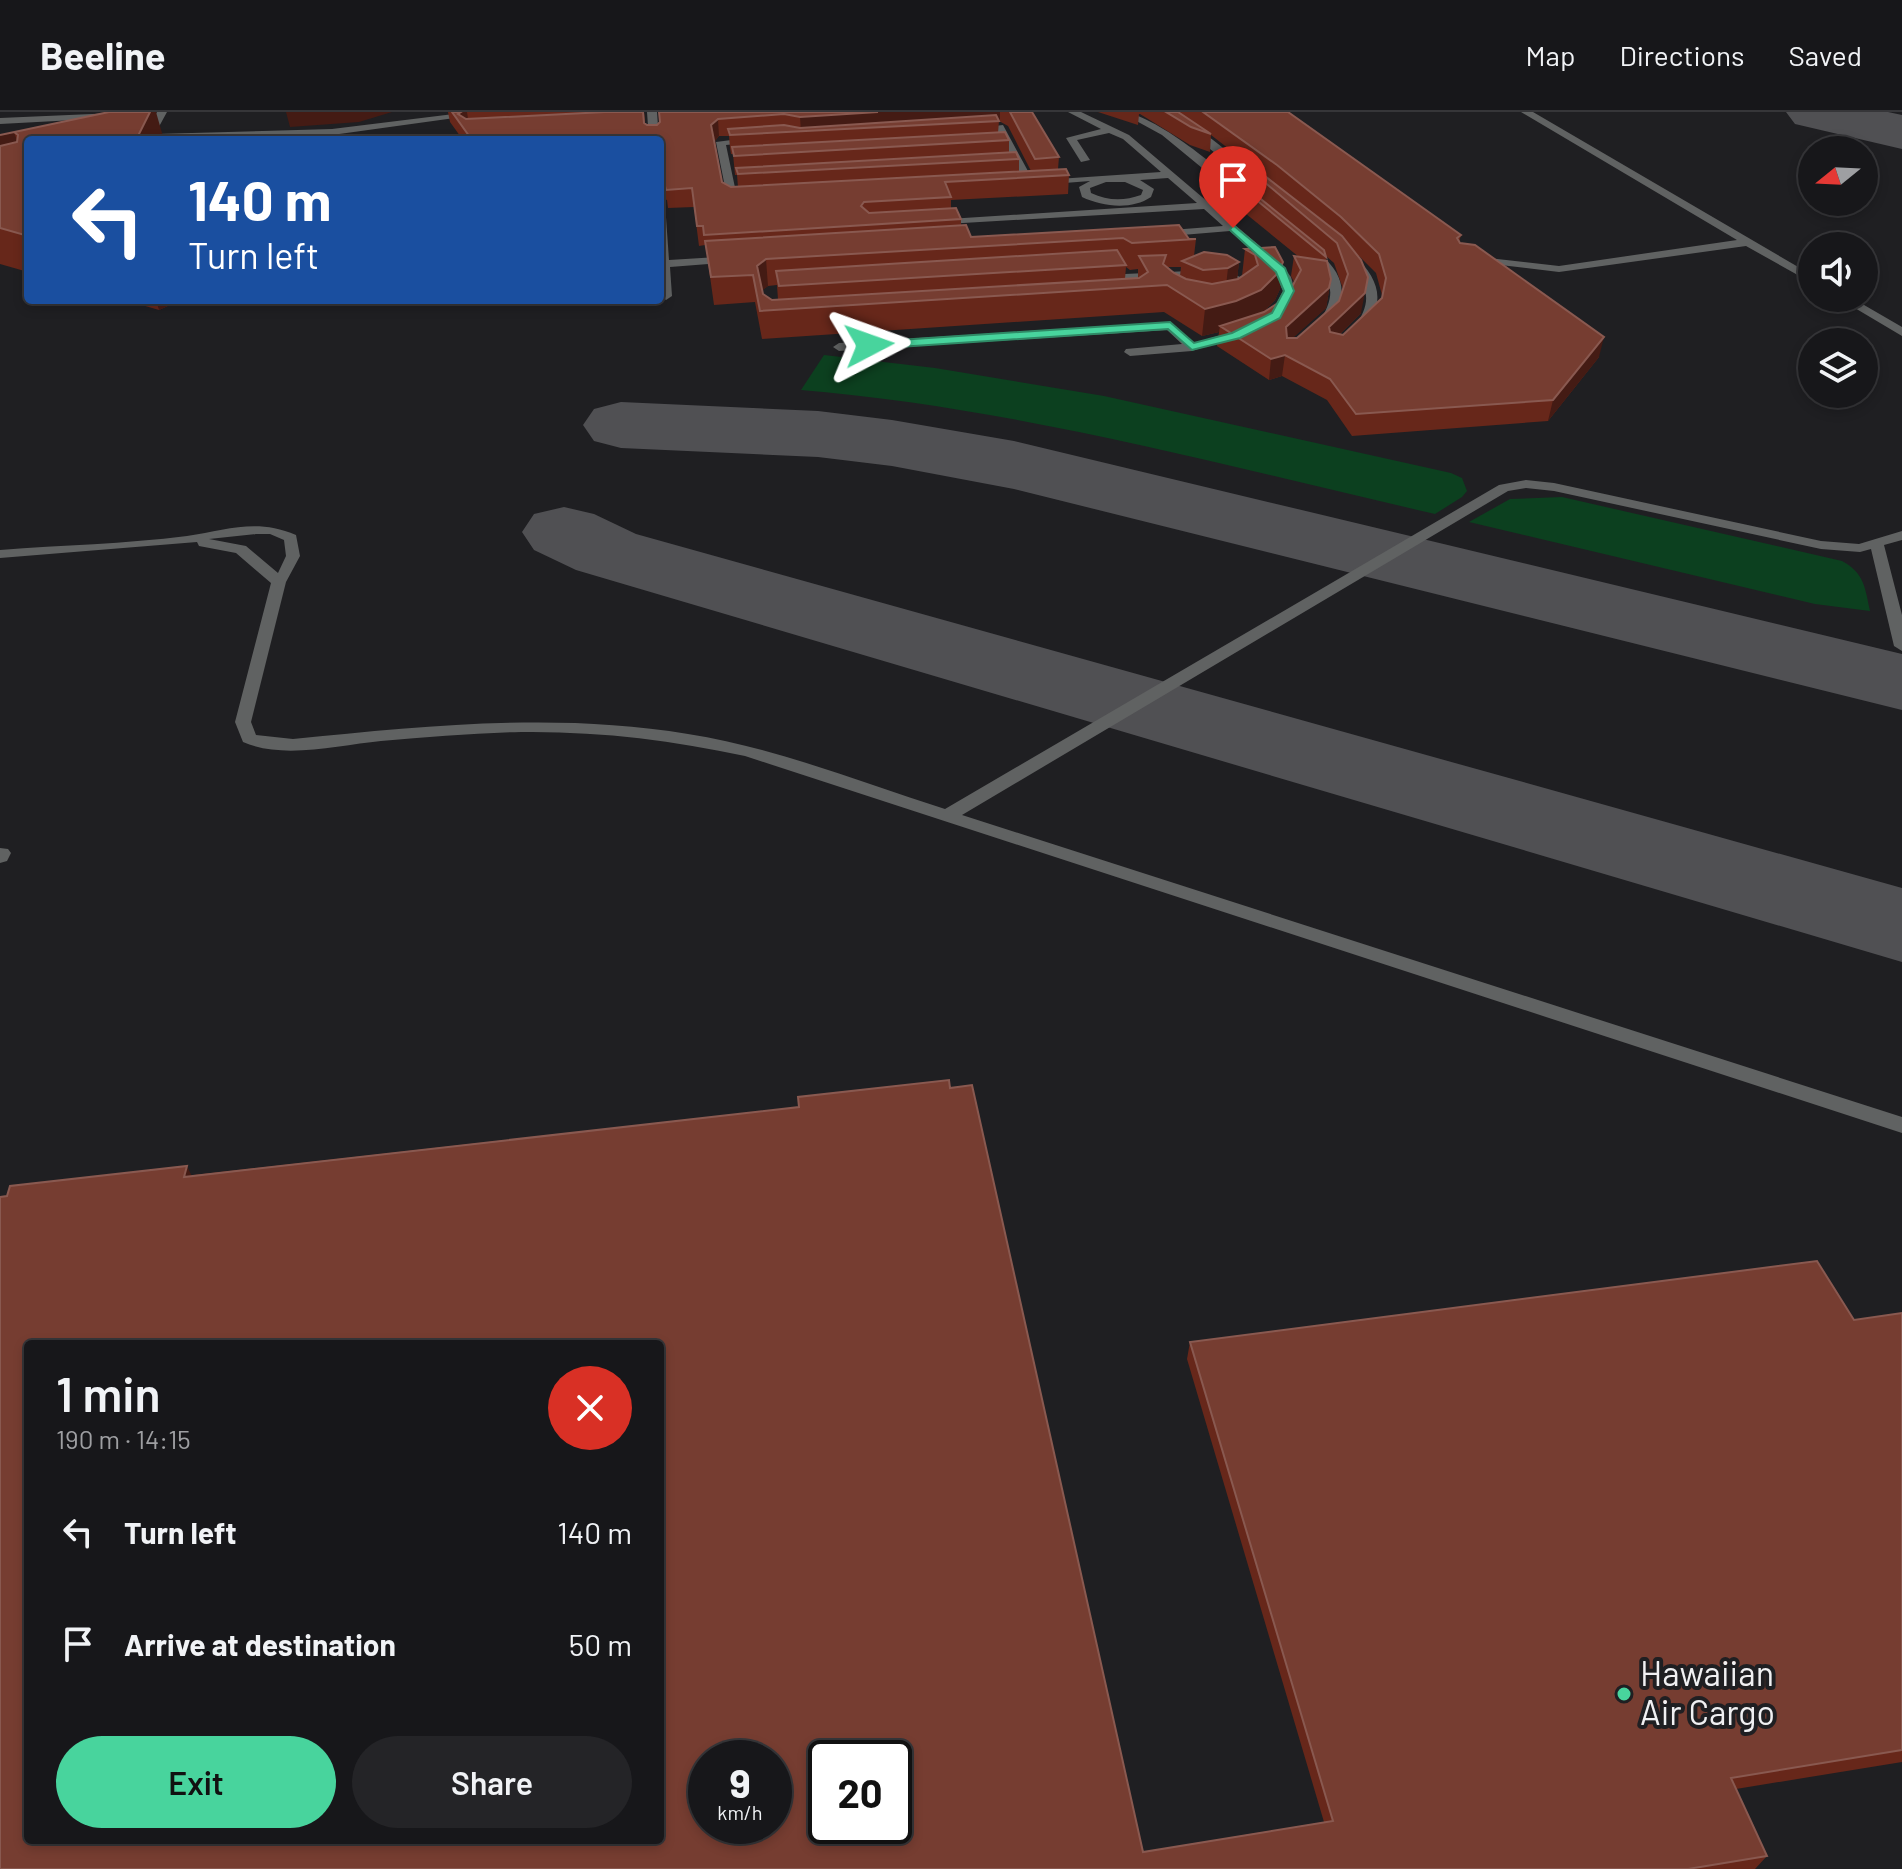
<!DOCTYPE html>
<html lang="en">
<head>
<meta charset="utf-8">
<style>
	:root { --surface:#17171a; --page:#242427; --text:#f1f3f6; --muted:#9e9fa2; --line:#363639; --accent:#48d49d }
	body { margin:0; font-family:Barlow,sans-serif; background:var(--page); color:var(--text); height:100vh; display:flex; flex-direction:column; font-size:30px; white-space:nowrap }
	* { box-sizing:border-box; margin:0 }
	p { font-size:26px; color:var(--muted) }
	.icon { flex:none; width:44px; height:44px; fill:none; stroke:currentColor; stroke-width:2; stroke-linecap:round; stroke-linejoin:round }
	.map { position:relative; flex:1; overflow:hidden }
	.details { position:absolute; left:24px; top:1228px; width:640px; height:504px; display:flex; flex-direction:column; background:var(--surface); border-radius:8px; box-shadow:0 4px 12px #0003,0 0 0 2px var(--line) }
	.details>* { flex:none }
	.banner { position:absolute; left:24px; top:24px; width:640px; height:168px; border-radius:8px; box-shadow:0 4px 12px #0003,0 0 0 2px var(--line); background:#1a4fa0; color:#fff; overflow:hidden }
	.needle { width:52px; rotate:252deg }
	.fabs { position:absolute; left:1798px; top:24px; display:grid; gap:16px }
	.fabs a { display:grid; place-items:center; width:80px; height:80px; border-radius:50%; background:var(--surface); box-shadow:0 4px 12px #0003,0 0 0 2px var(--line); font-size:40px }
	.speed { position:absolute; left:688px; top:1628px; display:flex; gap:16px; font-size:40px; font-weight:700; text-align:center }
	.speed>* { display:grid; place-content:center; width:104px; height:104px; border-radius:50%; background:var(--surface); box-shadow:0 4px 12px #0003,0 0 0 2px var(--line); line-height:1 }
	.speed small { font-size:20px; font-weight:400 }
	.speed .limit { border:4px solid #111; border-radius:12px; background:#fff; color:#111 }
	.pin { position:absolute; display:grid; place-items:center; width:68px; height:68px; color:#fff; margin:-82px -34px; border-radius:50% 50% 50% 0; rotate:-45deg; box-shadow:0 0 8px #0007 }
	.pin .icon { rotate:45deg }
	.me { position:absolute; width:88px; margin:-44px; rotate:86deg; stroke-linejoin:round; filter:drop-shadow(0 0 6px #0008) }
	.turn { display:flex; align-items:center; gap:28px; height:168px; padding:0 32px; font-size:36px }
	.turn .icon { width:104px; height:104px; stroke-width:2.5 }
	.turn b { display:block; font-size:56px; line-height:68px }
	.round { display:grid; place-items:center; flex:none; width:84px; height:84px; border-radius:42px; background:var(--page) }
	.overview { display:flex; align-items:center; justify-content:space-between; height:136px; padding:0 32px }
	h1 { font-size:48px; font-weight:600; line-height:60px }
	.cta { display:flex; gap:16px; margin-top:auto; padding:16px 32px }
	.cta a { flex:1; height:92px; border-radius:48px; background:var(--accent); color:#111; font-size:32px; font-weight:600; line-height:92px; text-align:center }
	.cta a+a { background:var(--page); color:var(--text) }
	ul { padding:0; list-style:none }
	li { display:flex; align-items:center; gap:24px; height:112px; padding:0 32px }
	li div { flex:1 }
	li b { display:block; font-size:30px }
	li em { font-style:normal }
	header { display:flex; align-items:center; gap:48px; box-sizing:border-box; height:112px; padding:0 40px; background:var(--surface); border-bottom:2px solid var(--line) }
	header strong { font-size:38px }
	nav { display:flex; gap:44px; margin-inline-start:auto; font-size:28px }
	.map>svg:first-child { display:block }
	.green { fill:#0c401f }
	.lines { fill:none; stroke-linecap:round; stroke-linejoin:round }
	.taxiway { fill:#505053; fill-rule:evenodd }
	.lane { fill:#606262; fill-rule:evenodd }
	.wall { fill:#67271a; fill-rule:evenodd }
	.shaded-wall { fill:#441b14 }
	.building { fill:#763d31; stroke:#895950; stroke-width:2; fill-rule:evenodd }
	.route { fill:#48d49d; stroke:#2f8a66; stroke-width:2 }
	.poi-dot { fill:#48d49d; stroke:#1f1f22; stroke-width:3 }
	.labels { text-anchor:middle; stroke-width:8; stroke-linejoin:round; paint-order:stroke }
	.near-poi-label { font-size:34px; fill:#f0f0f2; stroke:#1f1f22; text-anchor:start }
</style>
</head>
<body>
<header>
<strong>Beeline</strong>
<nav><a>Map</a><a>Directions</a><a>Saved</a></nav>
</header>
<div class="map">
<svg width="1902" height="1757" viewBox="0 0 1902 1757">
	<rect width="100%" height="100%" fill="#1f1f22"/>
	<!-- green -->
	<path class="green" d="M824,243L935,256L1104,284L1451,361L1462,366L1467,379L1462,385L1435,402C1225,354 1017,296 801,278Z
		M1562,385L1842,449C1864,461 1865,475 1870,499L1815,492L1469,410L1510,387Z"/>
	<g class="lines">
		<!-- taxiway -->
		<path class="taxiway" d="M1786,0H1888L1902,3V37L1795,12Z
			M621,290L818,299L892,308L1014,329L1902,542V598L1014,377L892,354L818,345L621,336L594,329L583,313L594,297Z
			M564,395L594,402L636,422L1902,776V850L576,458L534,438L522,420L534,402Z"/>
		<!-- lane -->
		<path class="lane" d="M157,0H167L155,22L332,17L470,0H498L332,23L136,27V23L145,22Z
			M647,0H657L659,28H649Z
			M1068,0H1081L1129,23L1281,152L1291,165L1295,179L1281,205L1271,202L1283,179L1273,156L1230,119L1158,125L1153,122L1158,119L1223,114L1204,97L929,113V109L933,108L1197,91L1168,66L1140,68L1154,77L1151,85C1132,98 1103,95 1082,85L1079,75L1090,69L1039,73L1038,71L1043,68L1161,60L1123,27L1109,21L1077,28L1090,48L1081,50L1066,26L1101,17ZM1106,70H1125L1143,78L1141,83C1124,89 1108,89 1091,81L1090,76Z
			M1120,0C1153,0 1226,61 1250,86L1241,88L1162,23Z
			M1155,0C1183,0 1230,40 1250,60L1241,62L1189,20Z
			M1521,0H1533L1812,163V171L1746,134L1559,160L1467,149L1465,147L1471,144L1559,154L1737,128Z
			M115,1L112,6L0,12V6Z
			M1003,13L1035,72L1034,74L1025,72L997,18L973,20L968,17Z
			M754,25L757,30L726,33L737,85L748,88L743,91L728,90L716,30Z
			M660,88L665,91L669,148L734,144L740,147L734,150L670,155L672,184L666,188L660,184Z
			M1306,136H1314C1344,162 1351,180 1328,215L1318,212C1341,177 1329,165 1304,138Z
			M1344,140H1352C1378,167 1388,187 1363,220L1359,221L1353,217C1377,185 1365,170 1342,142Z
			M1210,158C1226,161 1245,161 1253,178L1238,191L1232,187L1240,175C1209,155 1161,167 1125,168L1119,165L1125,162Z
			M1838,186H1852L1902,215V224Z
			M1170,210L1194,231L1242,217L1248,221L1192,239L1130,244L1124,240L1126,237L1182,232L1167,218L839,239L833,235L839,231Z
			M1526,368L1554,371L1821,429L1859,432L1902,419V428L1884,433L1902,503V539L1894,534L1871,437L1860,440L1821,437L1554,379L1526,376L1508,379L962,703L1902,1005V1021L745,644C671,628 597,619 521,620C475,621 428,625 381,629C339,633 283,648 243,630L235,610L271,471L236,441L199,434L197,430L0,446V438C62,433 125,432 187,424C227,418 257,406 296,423L300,444L286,470L251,610L256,623L293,627C425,614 556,600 688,622C776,636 861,670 945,697L1499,373ZM256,422H270L284,428L286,444L278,461L246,434L209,427Z
			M0,736L8,737L11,741L7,749L0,751Z"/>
	</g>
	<!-- wall -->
	<path class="wall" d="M109,0L28,28V160L0,152V23Z
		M448,0H644L645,11L647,13H657L660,10L659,0H1032L1059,45L1058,57L1069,63L1068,82L951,88V96L961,107V113L971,125L1179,113L1189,127H1196L1194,144L1239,150L1237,167L1242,164L1245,137L1283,150L1280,177L1275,188L1263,200L1286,186L1294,170L1291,164L1294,144L1299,145L1224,84L1226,59L1246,75L1223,56L1225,37H1229L1211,23L1210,40L1190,33L1140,2H1139L1138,13L1098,0H1288L1461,123L1459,130L1599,245L1548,309L1352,324L1327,288L1282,264L1269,268L1217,234L1219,220L1202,224L1164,200L762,227L755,190L714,193L707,143L705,133L699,134L694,95L668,96L667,88L660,86V28H463L450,10ZM999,9L1008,14L1031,59H1019V47L1009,40V28L998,21ZM719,24H729L730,36L731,42H733L735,63H737L738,75H731L722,70L715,29ZM1326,144L1334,151L1343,177L1339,189L1297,226H1292L1326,196L1331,167L1326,148ZM1359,144L1376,161L1382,183V186L1343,223L1340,222L1361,201ZM1126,155L1130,158L1138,157V166L1125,167ZM1168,155H1181L1180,164L1174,161ZM777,173L778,188H772L763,182L762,178L768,174Z
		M125,188H181L159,198Z
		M950,976L1143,1740L1324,1710L1187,1247L1190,1230L1854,1208L1902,1201V1650L1736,1677L1767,1744L1755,1757H0L7,1084L799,995Z"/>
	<!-- shaded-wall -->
	<path class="shaded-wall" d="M150,0H156L164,28H136Z
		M286,0H392L359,10L290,15Z
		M461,0H467L469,13L458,2Z
		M878,0H1000V9L801,19L800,5Z
		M718,7L719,24L713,31L711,13Z
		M14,20L27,57L0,63V23Z
		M766,147L768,174L759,181L757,154Z
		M1239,150L1236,177L1225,183L1228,156Z
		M1283,150L1280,177L1275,188L1257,206L1220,214L1219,220L1202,224L1205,197Z
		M1368,165L1361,201L1326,236L1329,215Z
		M1331,167L1326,196L1283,235L1286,215Z
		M156,188H181L159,198Z
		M1604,225L1599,245L1548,309L1553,288Z
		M1285,243L1282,264L1269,268L1271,247Z
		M187,1054L195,1071L184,1065Z"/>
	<!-- building -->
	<path class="building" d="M109,0H150L136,28H28V124L0,116V34L17,30L18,23L14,20L0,23Z
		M452,0H461L458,2L466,7L605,0H643L644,11L647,13H657L660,10L659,0H878L800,5L784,2L718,7L711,13L722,70L731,75L1066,57L1069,63L945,70L951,85L864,90L861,94L869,101L956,96L961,107L704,123L703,114H697L692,76L666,78L664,70L660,67V28H472Z
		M1010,0H1032L1059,45L1035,47Z
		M1166,0H1178L1211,22L1191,15Z
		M1203,0H1288L1461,123L1457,126L1460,131L1475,133L1604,225L1553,288L1356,302L1330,267L1285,243L1271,247L1220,214L1264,200L1286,186L1301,158L1294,144L1327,149L1331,167L1329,176L1286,215L1287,226H1297L1339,189L1348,162L1337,131L1225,37H1230L1342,124L1361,148L1368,165L1365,181L1329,215L1330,220L1343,223L1382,186L1386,166L1379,142L1341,105L1277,53Z
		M996,3L999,9L730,23L728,17L784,13L800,16Z
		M1005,20L1009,28L734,44L732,35Z
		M1016,40L1019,47L738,62L736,56Z
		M1226,59L1324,138L1326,145L1227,64Z
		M966,113L971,125L1179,113L1189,127H1196L1132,131L1123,126L766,147L757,154L763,182L772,188L1139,166L1148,160L1139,144L1166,143L1163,152L1174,161L1186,167L1212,172L1238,167L1258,153L1255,143L1245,137L1275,135L1283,150L1278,161L1261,178L1236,189L1205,197L1167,173L760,199L753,163L711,165L705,129Z
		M1117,138L1126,153L779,174L776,159Z
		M1204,140L1227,143L1239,150L1228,156L1203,158L1182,149Z
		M949,968L950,976L972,973L1143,1740L1333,1709L1190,1230L1817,1149L1854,1208L1902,1201V1638L1731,1666L1767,1744L1688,1757H0V1085L7,1084L10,1074L187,1054L184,1065L799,995L798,985ZM28,1232H660V1728H28ZM706,1646H774V1714H706ZM826,1646H894V1714H826Z"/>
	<!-- route -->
	<path class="route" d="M1233,113L1285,156L1294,179L1280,206L1240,226L1192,238L1168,217L869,237L864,233L869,230L1170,210L1194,231L1232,221L1272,201L1284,179L1276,160L1230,118Z"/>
	<!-- markers -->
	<circle class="poi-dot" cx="1624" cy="1582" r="8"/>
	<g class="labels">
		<!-- near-poi labels -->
		<g class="near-poi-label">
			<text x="1640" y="1574">Hawaiian<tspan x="1640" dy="39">Air Cargo</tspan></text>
		</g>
	</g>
</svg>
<div class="fabs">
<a><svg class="needle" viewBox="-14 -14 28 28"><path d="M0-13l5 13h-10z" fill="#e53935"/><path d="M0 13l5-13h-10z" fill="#9e9fa2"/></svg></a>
<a><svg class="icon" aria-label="sound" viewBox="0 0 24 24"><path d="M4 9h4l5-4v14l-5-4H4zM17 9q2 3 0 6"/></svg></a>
<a><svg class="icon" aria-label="layers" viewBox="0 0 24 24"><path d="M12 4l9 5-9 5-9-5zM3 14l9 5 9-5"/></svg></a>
</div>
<div class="speed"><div>9<small>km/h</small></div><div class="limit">20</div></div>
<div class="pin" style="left:1233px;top:116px;background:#d93025"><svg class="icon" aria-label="arrive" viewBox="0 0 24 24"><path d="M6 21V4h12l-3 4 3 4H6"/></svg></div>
<svg class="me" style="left:869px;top:233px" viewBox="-20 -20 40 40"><path d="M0-17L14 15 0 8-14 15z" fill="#48d49d" stroke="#fff" stroke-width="4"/></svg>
<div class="banner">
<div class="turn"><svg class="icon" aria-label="left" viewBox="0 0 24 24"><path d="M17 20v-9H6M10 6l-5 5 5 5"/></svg><div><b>140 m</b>Turn left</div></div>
</div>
<section class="details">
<div class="overview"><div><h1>1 min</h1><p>190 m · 14:15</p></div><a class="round" style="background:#d93025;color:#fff"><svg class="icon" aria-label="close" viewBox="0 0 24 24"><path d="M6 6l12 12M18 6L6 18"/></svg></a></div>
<ul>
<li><svg class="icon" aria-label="left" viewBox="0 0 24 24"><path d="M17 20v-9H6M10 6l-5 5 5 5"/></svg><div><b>Turn left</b></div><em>140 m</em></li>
<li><svg class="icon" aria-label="arrive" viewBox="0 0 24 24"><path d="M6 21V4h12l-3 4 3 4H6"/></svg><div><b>Arrive at destination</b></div><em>50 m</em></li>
</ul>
<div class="cta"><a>Exit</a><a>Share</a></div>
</section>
</div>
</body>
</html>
